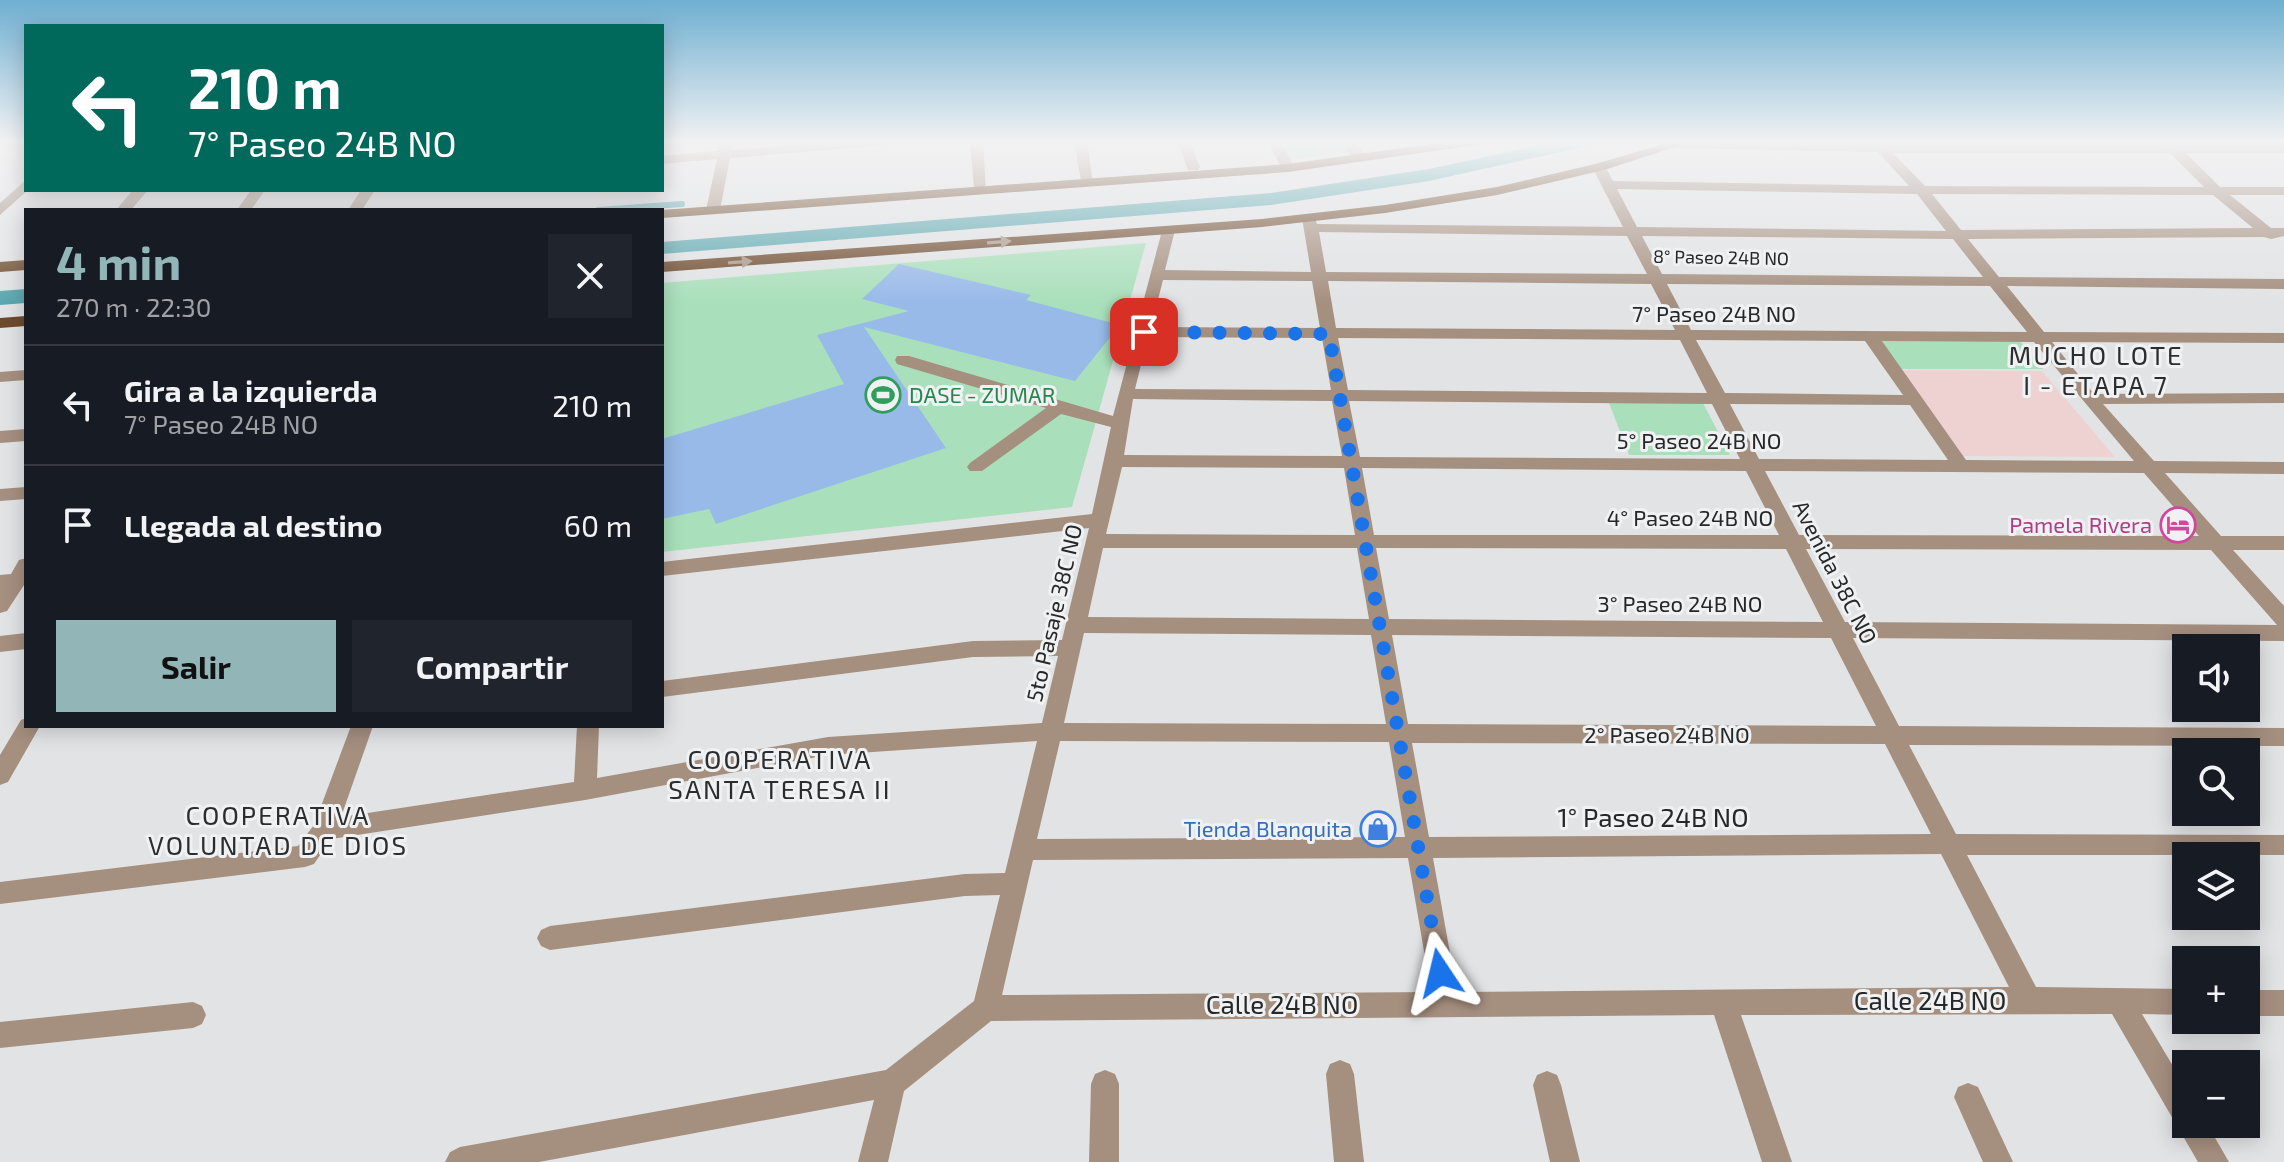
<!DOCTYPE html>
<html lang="es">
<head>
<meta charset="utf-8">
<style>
	:root { --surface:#171b24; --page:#20242c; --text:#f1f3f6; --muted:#9ea1a6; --line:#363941; --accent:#92b5b7 }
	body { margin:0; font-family:"Exo 2",sans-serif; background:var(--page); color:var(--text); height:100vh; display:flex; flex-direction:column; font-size:30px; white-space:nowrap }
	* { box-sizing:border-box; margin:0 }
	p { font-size:26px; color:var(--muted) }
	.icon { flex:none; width:44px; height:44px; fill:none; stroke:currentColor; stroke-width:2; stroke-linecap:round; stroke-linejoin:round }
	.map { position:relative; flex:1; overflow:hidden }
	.panel { position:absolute; left:24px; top:208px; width:640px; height:520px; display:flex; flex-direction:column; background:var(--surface); border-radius:0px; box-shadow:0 4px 20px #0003 }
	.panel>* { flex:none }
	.top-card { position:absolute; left:24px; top:24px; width:640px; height:168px; border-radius:0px; box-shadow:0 4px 20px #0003; background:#00695c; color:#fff; overflow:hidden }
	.fabs { position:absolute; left:2172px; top:634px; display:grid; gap:16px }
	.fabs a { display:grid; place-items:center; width:88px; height:88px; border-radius:0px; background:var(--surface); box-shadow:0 4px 20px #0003; font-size:40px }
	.pin { position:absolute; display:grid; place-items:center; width:68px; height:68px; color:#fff; margin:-34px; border-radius:16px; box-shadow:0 4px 12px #0006 }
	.me { position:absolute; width:88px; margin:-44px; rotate:350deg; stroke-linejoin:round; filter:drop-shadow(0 0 6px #0008) }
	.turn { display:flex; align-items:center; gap:28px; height:168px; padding:0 32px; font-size:36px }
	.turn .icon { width:104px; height:104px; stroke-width:2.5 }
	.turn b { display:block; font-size:56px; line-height:68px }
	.round { display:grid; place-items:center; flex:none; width:84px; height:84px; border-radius:0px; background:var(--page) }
	.headline { display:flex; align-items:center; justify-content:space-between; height:136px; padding:0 32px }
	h1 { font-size:48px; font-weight:700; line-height:60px; color:var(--accent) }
	.cta { display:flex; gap:16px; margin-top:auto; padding:16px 32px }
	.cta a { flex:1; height:92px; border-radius:0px; background:var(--accent); color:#111; font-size:32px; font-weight:700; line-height:92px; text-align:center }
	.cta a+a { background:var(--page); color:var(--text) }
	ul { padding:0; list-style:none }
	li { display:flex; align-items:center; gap:24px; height:120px; padding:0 32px; border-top:2px solid var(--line) }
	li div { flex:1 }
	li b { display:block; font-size:30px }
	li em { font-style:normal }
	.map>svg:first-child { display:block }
	.education { fill:#edd2d1 }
	.green { fill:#a9e0bb }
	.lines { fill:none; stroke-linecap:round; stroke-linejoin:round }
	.stream { stroke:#5aa7af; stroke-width:6 }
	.canal { fill:#5aa7af; fill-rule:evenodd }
	.building { fill:#98bae9 }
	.minor { fill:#a58f7f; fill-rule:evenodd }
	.major { fill:#6e4a2d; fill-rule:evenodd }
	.oneway { fill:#a89586 }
	.route { stroke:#1a73e8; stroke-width:14; stroke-dasharray:0 25.2 }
	.labels { text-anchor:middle; stroke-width:6; stroke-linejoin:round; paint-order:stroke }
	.far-street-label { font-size:18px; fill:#262727; stroke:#eff1f3 }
	.street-label { font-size:22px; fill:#262727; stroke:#eff1f3 }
	.leisure-label { font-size:22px; fill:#27864d; stroke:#eff1f3; text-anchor:start }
	.hotel-label { font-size:22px; fill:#b23c85; stroke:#eff1f3; text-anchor:end }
	.shop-label { font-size:22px; fill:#366cbe; stroke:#eff1f3; text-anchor:end }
	.quarter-label { font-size:26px; letter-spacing:2px; fill:#2c2d2e; stroke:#eff1f3 }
	.near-street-label { font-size:26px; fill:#262727; stroke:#eff1f3 }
</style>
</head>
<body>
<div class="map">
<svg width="2284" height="1162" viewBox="0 0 2284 1162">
	<rect width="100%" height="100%" fill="#e2e3e5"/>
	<!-- education -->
	<path class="education" d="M1901,370L2042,371L2115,457L1960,456Z"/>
	<!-- green -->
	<path class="green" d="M1280,141H1339L1350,152L1290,159Z
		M1146,243L1072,507L662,552V283Z
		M1882,341H2020L2043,369H1901Z
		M1609,403H1703L1730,455H1629Z"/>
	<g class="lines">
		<!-- stream -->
		<path class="stream" d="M598,210L682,204"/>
		<!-- canal -->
		<path class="canal" d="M1560,141H1592L1583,147L1429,181L1271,205L662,254V242L1271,193L1429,169Z
			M26,289V303L0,305V291Z"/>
	</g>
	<!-- building -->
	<path class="building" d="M899,264L1031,295L1026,300L1120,325L1075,381L864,327L946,448L716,524L709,509L662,519V439L844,384L817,335L909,311L862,299Z"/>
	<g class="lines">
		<!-- minor -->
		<path class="minor" d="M720,141H733L732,150L845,141H894L887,145L730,158L720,210L713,214L706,210L717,159L662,164V156L718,151Z
			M970,141H983L986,192L974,189Z
			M1074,141H1087L1093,184L1081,181Z
			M1177,141H1189L1200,167L1198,170H1188Z
			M1268,141H1280L1295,168L1293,171H1283Z
			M1338,141H1352L1369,159L1357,162Z
			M1673,141L1871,144L1869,141H1882L1886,145H2163L2170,141L2178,145H2284V153H2186L2220,187H2284V195H2230L2271,228H2284V236L2271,239L2264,237L1968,239L1999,277L2284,279V289L2007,286L2044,332L2284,333V343L2052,342L2094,394L2284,393V403L2103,404L2154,461L2284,462V474L2165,473L2221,536H2284V550H2233L2284,606V641L1853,638L1899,726L2284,728V746L1909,745L1956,834L2284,835V855H1967L2036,987L2186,989V1015L2142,1014L2186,1088V1124H2207L2229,1162H2198L2112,1014L1741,1015L1792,1162H1762L1714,1015L991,1021L904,1091L888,1162H858L874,1100L539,1162H445L450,1152L460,1147L886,1070L974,1001L1000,895L965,896L550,950L541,946L537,938L541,930L550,926L965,874L1005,873L1037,741L828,755L585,800L331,839L314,864L305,867L0,904V882L298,846L314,825L351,726H373L341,817L574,782L577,726H599L597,778L828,737L1042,723L1058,656L973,657L662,697V681L973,641L1062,640L1089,528L662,576V562L1092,514L1111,427L1061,414L982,471H970L967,467L970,463L1046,408L897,364L895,360L897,356H909L1113,416L1163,227L1175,230L1165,270L1311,272L1302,218L1309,214L1314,215L1317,224L1623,227L1592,167L1599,163L1604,164L1613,181L1909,186L1878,152L1675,148L1668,144ZM1893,153H2170L2204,187L1925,186ZM1617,189L1917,194L1946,231L1637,227ZM1932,194L2213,195L2253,228L1961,230ZM1319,232L1627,236L1647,274L1326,272ZM1642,236L1953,239L1983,277L1662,274ZM1163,280L1312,281L1320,328L1151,327ZM1328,281L1651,284L1675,330L1336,328ZM1667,284L1990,286L2027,332L1691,330ZM1148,337L1322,338L1331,390L1135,389ZM1338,338L1680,340L1707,393L1348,390ZM1696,340L1865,341L1903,395L1725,393ZM1882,341L2034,342L2134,461L1966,460ZM1133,399L1332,401L1342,456L1124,455ZM1349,401L1712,404L1740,459L1360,457ZM1730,404L1910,405L1948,460L1759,459ZM1122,467L1344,468L1355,535L1106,534ZM1362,468L1746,471L1779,535H1374ZM1765,471L2144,473L2199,536L1799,535ZM1103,548H1357L1369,619L1088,617ZM1376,548L1786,549L1823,622L1389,619ZM1806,549L2211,550L2277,625L1845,622ZM1084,633L1371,635L1386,724L1064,723ZM1392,635L1831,638L1876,726L1408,724ZM1060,741L1389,742L1405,837L1037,839ZM1412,743L1885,744L1931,834L1429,837ZM1941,854L2009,987L1457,992L1433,858ZM1408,858L1431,992L1002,995L1033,860Z
			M26,180L28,190L0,215V203Z
			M133,190H148L131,210H116Z
			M251,190H265L251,210H237Z
			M361,190H375L362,210H348Z
			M26,370V380L0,382V372Z
			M26,429V441L0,443V431Z
			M26,487V499L0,501V489Z
			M26,558V582L7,611L0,613V575L11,574L19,560Z
			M26,633V649L0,652V636Z
			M26,718V726H40L8,782L0,785V755L21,720Z
			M2246,990H2284V1016H2246Z
			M193,1002L202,1006L206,1015L202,1024L193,1028L0,1048V1022Z
			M1340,1060L1350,1064L1354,1074L1364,1162H1334L1326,1074L1330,1064Z
			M1105,1070L1115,1074L1119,1084V1162H1089L1091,1084L1095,1074Z
			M1547,1071L1557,1075L1561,1085L1580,1162H1550L1533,1085L1537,1075Z
			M1968,1083L1978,1087L2013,1162H1983L1954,1097L1958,1087Z"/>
		<!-- major -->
		<path class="major" d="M1451,141H1483L1476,145L1288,172L662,218L661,210L1288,164Z
			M1674,141H1694L1604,170L1497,195L1385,213L1262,227L662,272V262L1262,219L1385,205L1497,187L1595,164Z
			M26,260V270L0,272V262Z
			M26,316V326L0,328V318Z"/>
	</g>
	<!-- one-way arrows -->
	<defs><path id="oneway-solid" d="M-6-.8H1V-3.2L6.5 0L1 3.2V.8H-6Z" transform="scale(2)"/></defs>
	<g class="oneway">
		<use href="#oneway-solid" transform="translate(999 242) rotate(-4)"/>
		<use href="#oneway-solid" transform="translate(740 262) rotate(-4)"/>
	</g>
	<!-- sky -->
	<linearGradient id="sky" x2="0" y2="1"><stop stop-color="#6fafd1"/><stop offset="0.47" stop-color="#f2f2f3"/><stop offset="1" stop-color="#f2f2f3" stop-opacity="0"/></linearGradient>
	<rect width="2284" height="303" fill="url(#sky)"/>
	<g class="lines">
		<!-- route -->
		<path class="route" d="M1144,332L1329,334L1440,973"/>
	</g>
	<!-- icons -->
	<defs>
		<symbol id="stadium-ring" viewBox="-11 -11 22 22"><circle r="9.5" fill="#eff1f3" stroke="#2e9e5b" stroke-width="1.5"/><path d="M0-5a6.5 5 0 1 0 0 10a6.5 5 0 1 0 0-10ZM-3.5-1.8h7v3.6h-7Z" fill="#2e9e5b"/></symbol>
		<symbol id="hotel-ring" viewBox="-11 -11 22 22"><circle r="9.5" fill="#eff1f3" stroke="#d1479c" stroke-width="1.5"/><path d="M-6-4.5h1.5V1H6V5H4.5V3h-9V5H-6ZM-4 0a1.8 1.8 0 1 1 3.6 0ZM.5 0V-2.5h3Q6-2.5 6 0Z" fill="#d1479c"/></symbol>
		<symbol id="shop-ring" viewBox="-11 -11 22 22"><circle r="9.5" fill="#eff1f3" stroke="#3f7fe0" stroke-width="1.5"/><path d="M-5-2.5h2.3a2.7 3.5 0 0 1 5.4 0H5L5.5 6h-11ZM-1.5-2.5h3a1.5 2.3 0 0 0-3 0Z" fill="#3f7fe0"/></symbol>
	</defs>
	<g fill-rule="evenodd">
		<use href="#stadium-ring" x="863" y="375" width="40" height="40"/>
		<use href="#hotel-ring" x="2158" y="505" width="40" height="40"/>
		<use href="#shop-ring" x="1358" y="809" width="40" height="40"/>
	</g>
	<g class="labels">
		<!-- far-street labels -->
		<g class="far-street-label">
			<text transform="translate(1721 258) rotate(1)" y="6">8° Paseo 24B NO</text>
		</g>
		<!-- street labels -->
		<g class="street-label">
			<text x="1714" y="322">7° Paseo 24B NO</text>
			<text x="1699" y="449">5° Paseo 24B NO</text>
			<text x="1690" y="526">4° Paseo 24B NO</text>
			<text transform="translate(1835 572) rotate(63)" y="8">Avenida 38C NO</text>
			<text x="1680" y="612">3° Paseo 24B NO</text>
			<text transform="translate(1054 613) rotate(-77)" y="8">5to Pasaje 38C NO</text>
			<text x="1667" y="743">2° Paseo 24B NO</text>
		</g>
		<!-- leisure labels -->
		<g class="leisure-label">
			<text x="909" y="403">DASE - ZUMAR</text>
		</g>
		<!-- hotel labels -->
		<g class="hotel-label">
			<text x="2152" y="533">Pamela Rivera</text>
		</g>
		<!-- shop labels -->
		<g class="shop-label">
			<text x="1352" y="837">Tienda Blanquita</text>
		</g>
		<!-- quarter labels -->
		<g class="quarter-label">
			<text x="2096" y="365">MUCHO LOTE<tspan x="2096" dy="30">I - ETAPA 7</tspan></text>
			<text x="780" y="769">COOPERATIVA<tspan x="780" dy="30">SANTA TERESA II</tspan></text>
			<text x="278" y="825">COOPERATIVA<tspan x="278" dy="30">VOLUNTAD DE DIOS</tspan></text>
		</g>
		<!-- near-street labels -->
		<g class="near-street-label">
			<text x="1653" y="827">1° Paseo 24B NO</text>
			<text x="1930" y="1010">Calle 24B NO</text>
			<text x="1282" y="1014">Calle 24B NO</text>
		</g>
	</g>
</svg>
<div class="fabs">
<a><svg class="icon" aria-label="sound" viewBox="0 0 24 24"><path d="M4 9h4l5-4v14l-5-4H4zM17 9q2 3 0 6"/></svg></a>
<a><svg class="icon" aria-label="search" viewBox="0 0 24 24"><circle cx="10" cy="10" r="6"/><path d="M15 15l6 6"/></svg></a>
<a><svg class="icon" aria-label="layers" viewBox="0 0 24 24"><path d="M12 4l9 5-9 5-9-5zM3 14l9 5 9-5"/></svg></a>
<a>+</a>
<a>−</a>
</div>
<div class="pin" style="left:1144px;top:332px;background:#d93025"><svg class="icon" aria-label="arrive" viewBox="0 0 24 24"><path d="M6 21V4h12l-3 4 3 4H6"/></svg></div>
<svg class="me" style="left:1440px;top:973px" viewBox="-20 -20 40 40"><path d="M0-17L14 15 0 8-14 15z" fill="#1a73e8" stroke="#fff" stroke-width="4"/></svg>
<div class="top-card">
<div class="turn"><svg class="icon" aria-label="left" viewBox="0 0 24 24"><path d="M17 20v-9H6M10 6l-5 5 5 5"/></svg><div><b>210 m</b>7° Paseo 24B NO</div></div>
</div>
<section class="panel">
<div class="headline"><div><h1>4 min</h1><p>270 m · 22:30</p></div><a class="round"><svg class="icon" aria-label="close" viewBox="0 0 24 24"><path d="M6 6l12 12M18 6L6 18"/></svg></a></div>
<ul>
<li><svg class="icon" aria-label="left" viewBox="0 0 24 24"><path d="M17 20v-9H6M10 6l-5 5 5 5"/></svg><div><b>Gira a la izquierda</b><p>7° Paseo 24B NO</p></div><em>210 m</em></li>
<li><svg class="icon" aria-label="arrive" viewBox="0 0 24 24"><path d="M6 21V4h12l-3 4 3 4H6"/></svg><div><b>Llegada al destino</b></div><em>60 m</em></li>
</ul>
<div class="cta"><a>Salir</a><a>Compartir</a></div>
</section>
</div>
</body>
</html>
